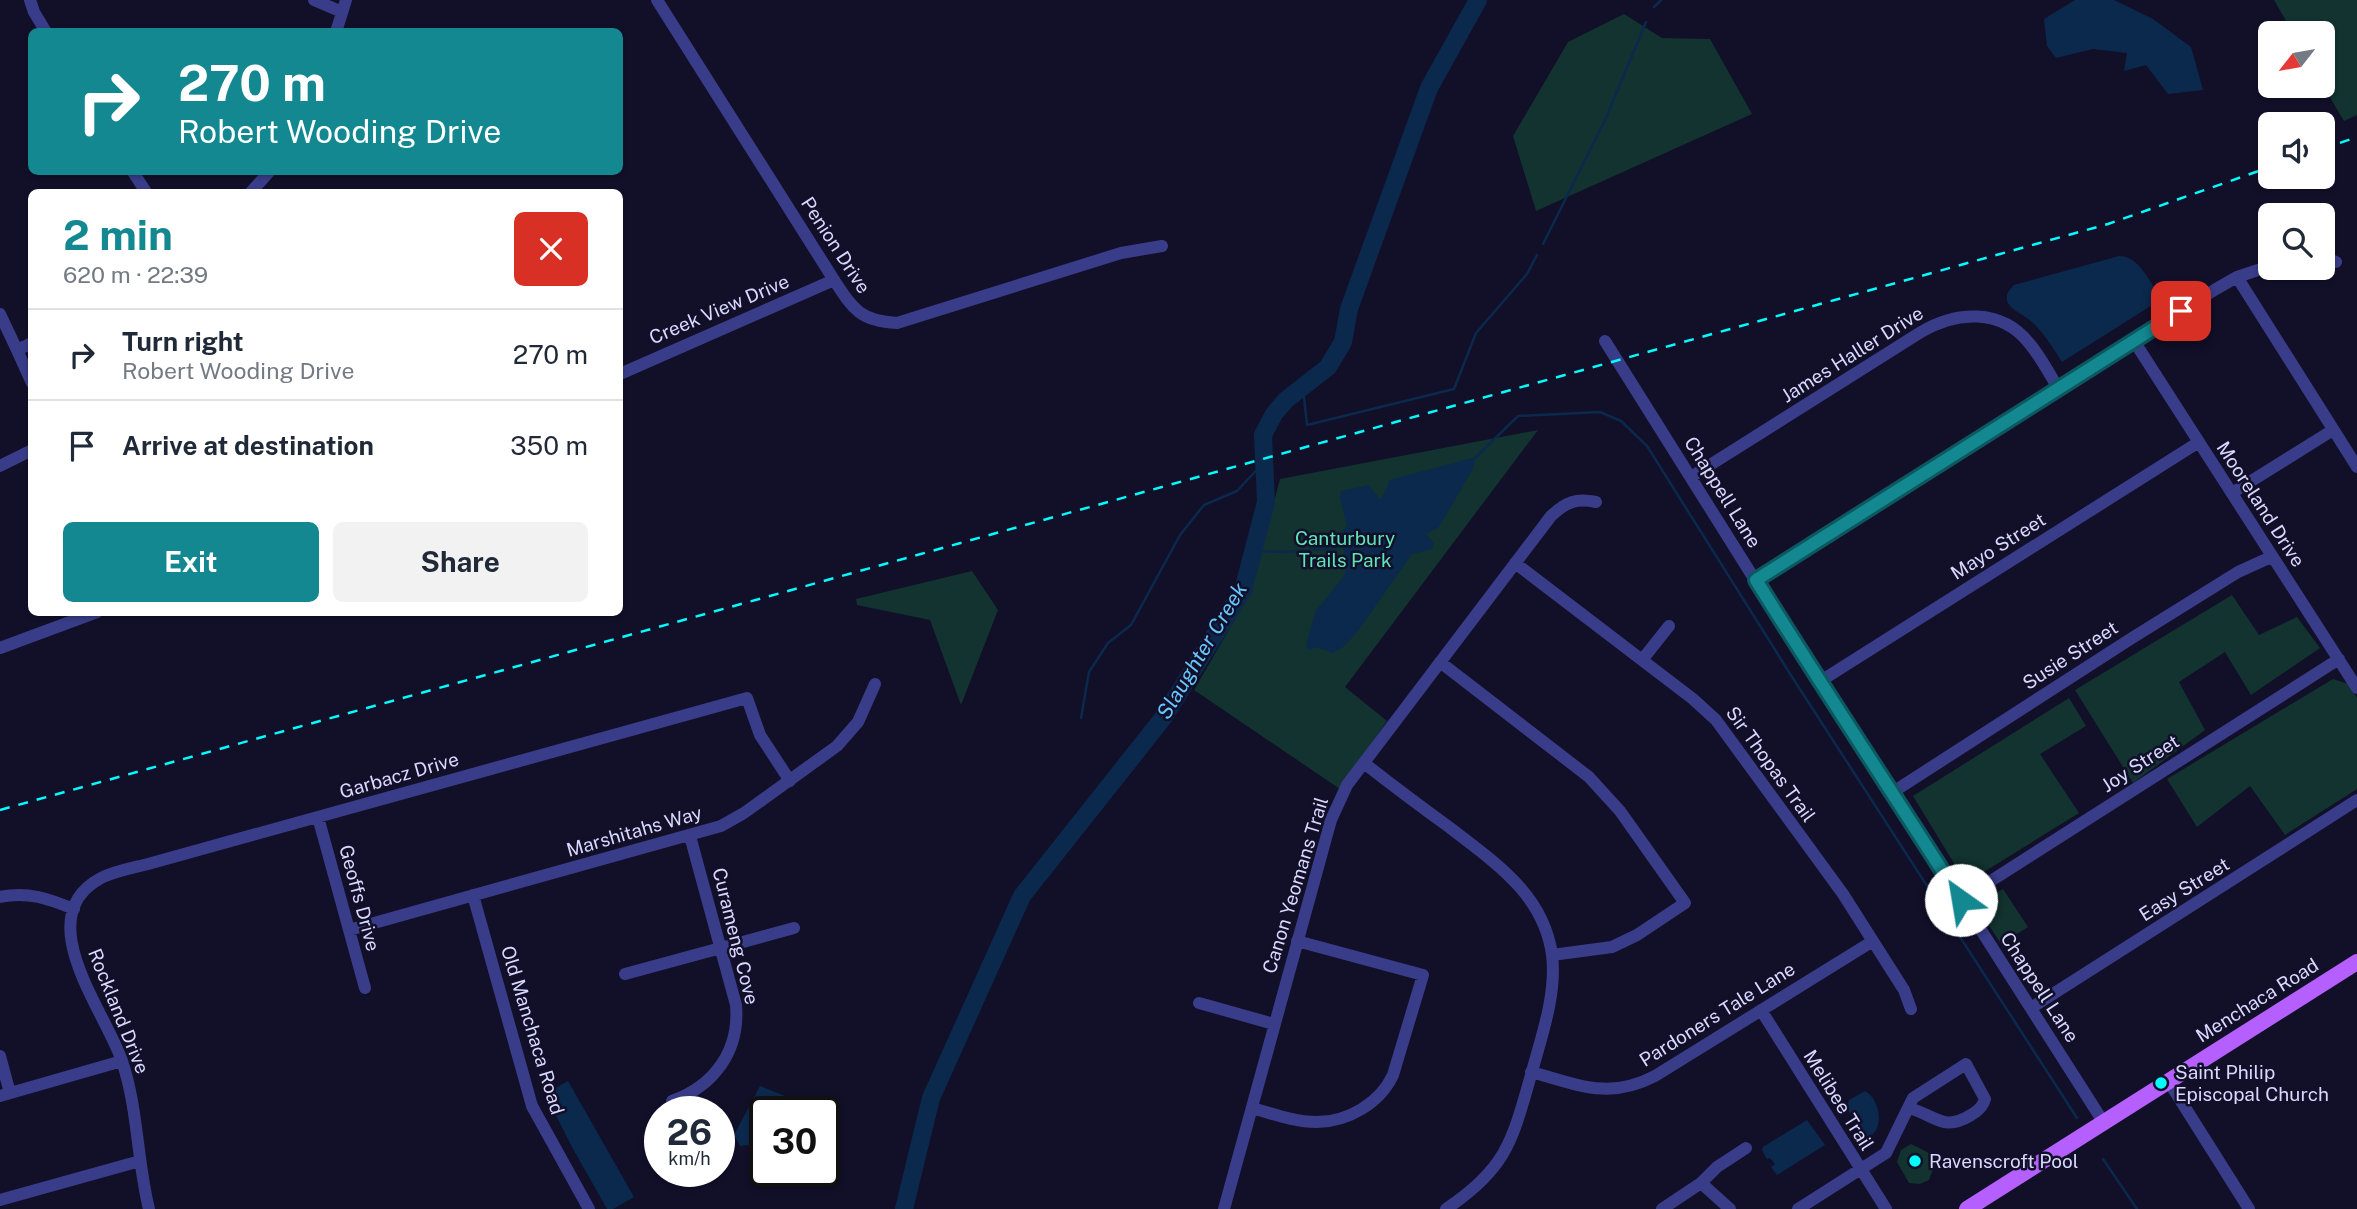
<!DOCTYPE html>
<html lang="en">
<head>
<meta charset="utf-8">
<style>
	:root { --surface:#fff; --page:#f2f2f3; --text:#1f2937; --muted:#747a83; --line:#e0e1e3; --accent:#138891 }
	body { margin:0; font-family:"Public Sans",sans-serif; background:var(--page); color:var(--text); height:100vh; display:flex; flex-direction:column; font-size:26px; white-space:nowrap }
	* { box-sizing:border-box; margin:0 }
	p { font-size:23px; color:var(--muted) }
	.icon { flex:none; width:38px; height:38px; fill:none; stroke:currentColor; stroke-width:2; stroke-linecap:round; stroke-linejoin:round }
	.map { position:relative; flex:1; overflow:hidden }
	.sheet { position:absolute; left:28px; top:189px; width:595px; height:427px; display:flex; flex-direction:column; background:var(--surface); border-radius:10px; box-shadow:0 2px 5px #0004 }
	.sheet>* { flex:none }
	.top-card { position:absolute; left:28px; top:28px; width:595px; height:147px; border-radius:10px; box-shadow:0 2px 5px #0004; background:#138891; color:#fff; overflow:hidden }
	.needle { width:46px; rotate:239deg }
	.tools { position:absolute; left:2258px; top:21px; display:grid; gap:14px }
	.tools a { display:grid; place-items:center; width:77px; height:77px; border-radius:10px; background:var(--surface); box-shadow:0 2px 5px #0004; font-size:35px }
	.speed { position:absolute; left:644px; top:1096px; display:flex; gap:14px; font-size:35px; font-weight:700; text-align:center }
	.speed>* { display:grid; place-content:center; width:91px; height:91px; border-radius:50%; background:var(--surface); box-shadow:0 2px 5px #0004; line-height:1 }
	.speed small { font-size:18px; font-weight:400 }
	.speed .limit { border:4px solid #111; border-radius:10px; background:#fff; color:#111 }
	.pin { position:absolute; display:grid; place-items:center; width:60px; height:60px; color:#fff; margin:-30px; border-radius:14px; box-shadow:0 4px 10px #0006 }
	.me { position:absolute; width:77px; margin:-38px; rotate:328deg; stroke-linejoin:round; filter:drop-shadow(0 0 5px #0008) }
	.turn { display:flex; align-items:center; gap:24px; height:147px; padding:0 35px; font-size:32px }
	.turn .icon { width:91px; height:91px; stroke-width:2.5 }
	.turn b { display:block; font-size:49px; line-height:60px }
	.round { display:grid; place-items:center; flex:none; width:74px; height:74px; border-radius:10px; background:var(--page) }
	.headline { display:flex; align-items:center; justify-content:space-between; height:119px; padding:0 35px }
	h1 { font-size:42px; font-weight:700; line-height:52px; color:var(--accent) }
	.button { display:flex; gap:14px; margin-top:auto; padding:14px 35px }
	.button a { flex:1; height:80px; border-radius:10px; background:var(--accent); color:#fff; font-size:28px; font-weight:700; line-height:80px; text-align:center }
	.button a+a { background:var(--page); color:var(--text) }
	ul { padding:0; list-style:none }
	li { display:flex; align-items:center; gap:21px; height:91px; padding:0 35px; border-top:2px solid var(--line) }
	li div { flex:1 }
	li b { display:block; font-size:26px }
	li em { font-style:normal }
	.map>svg:first-child { display:block }
	.green { fill:#12332f }
	.water { fill:#0b294d }
	.lines { fill:none; stroke-linecap:round; stroke-linejoin:round }
	.stream { stroke:#0b294d; stroke-width:2.5 }
	.river { stroke:#0b294d; stroke-width:18 }
	.minor { stroke:#393d89; stroke-width:12 }
	.major { stroke:#b55fff; stroke-width:16 }
	.rail { stroke:#04fcff; stroke-width:2.5; stroke-dasharray:10 9; stroke-linecap:butt }
	.route-casing { stroke:#0c585e; stroke-width:18 }
	.route { stroke:#138891; stroke-width:12 }
	.poi-dot { fill:#04fcff; stroke:#120f29; stroke-width:2.5 }
	.labels { text-anchor:middle; stroke-width:5; stroke-linejoin:round; paint-order:stroke }
	.street-label { font-size:19px; fill:#d9d8ff; stroke:#120f29 }
	.park-label { font-size:19px; fill:#5fe4b7; stroke:#120f29 }
	.poi-label { font-size:19px; fill:#d9d8ff; stroke:#120f29; text-anchor:start }
	.water-label { font-size:21px; font-style:italic; fill:#66c6ff; stroke:#120f29 }
</style>
</head>
<body>
<div class="map">
<svg width="2357" height="1209" viewBox="0 0 2357 1209">
	<rect width="100%" height="100%" fill="#120f29"/>
	<!-- green -->
	<path class="green" d="M2274,0H2357V115L2344,121L2322,84V33H2293Z
		M1624,14L1662,38L1710,39L1752,114L1536,211L1513,136L1568,42Z
		M1538,430L1345,687L1387,721L1340,789L1194,690L1250,593L1280,479Z
		M972,571L998,610L961,705L930,620L857,605L856,599Z
		M2232,595L2259,635L2297,617L2320,648L2251,695L2225,652L2179,682L2205,730L2133,783L2075,690Z
		M2333,679L2349,684L2357,698V789L2285,835L2250,786L2197,827L2167,779Z
		M2069,698L2086,726L2040,754L2079,813L1966,883L1913,796Z
		M2003,889L2028,927L2001,944L1976,905Z
		M1911,1144L1931,1154L1934,1167L1929,1180L1920,1184L1909,1183L1897,1162L1901,1150Z"/>
	<!-- water -->
	<path class="water" d="M2075,0H2114L2153,19L2191,47L2203,90L2168,94L2146,65L2124,71L2127,53L2093,49L2056,58L2047,46L2044,19Z
		M2119,256C2139,256 2149,281 2159,295L2157,302L2062,362C2053,348 2044,333 2032,322C2025,315 2008,309 2007,300C2006,293 2010,289 2014,285Z
		M1472,458L1475,460L1474,467L1439,527L1426,534L1434,543L1432,549L1412,554L1355,635L1342,648L1332,653L1317,647L1309,650L1306,646L1315,612L1344,576L1346,568L1341,532L1347,526L1340,498L1341,491L1368,485L1381,500L1390,480Z
		M568,1081L634,1197L613,1209H607L572,1147L545,1094Z
		M760,1086L793,1099L800,1111H765V1147L760,1144L740,1146L734,1135Z
		M1865,1091C1880,1099 1886,1130 1867,1138L1863,1136L1847,1108L1849,1100Z
		M1807,1120L1825,1145L1777,1175L1771,1167L1775,1164L1770,1158L1767,1159L1762,1150L1763,1147Z"/>
	<g class="lines">
		<!-- stream -->
		<path class="stream" d="M1654,7L1661,0
			M1543,244L1606,118L1646,22
			M1303,388L1307,425L1454,389L1476,333L1527,274L1537,255
			M1473,460L1518,416L1600,412L1621,421L1647,446L1794,680L2077,1118
			M1253,551L1284,552L1337,548
			M1081,718L1089,672L1108,643L1131,625L1180,535L1204,505L1237,491L1264,462
			M2103,1159L2137,1209"/>
		<!-- river -->
		<path class="river" d="M904,1209L931,1098L1022,896L1163,718L1243,590L1266,502L1263,435L1274,414L1286,400L1328,367L1343,342L1349,309L1429,88L1478,0"/>
		<!-- minor -->
		<path class="minor" d="M30,0L34,12L46,32
			M314,0L342,12
			M657,0L834,280C853,309 860,321 897,323L1121,253L1162,246
			M336,32L346,0
			M133,172L146,192
			M251,192L269,172
			M2322,256L2336,262
			M2237,277L2357,467
			M0,314L17,350
			M1605,341L1819,682L1893,792L2104,1123
			M2134,341L2357,688
			M32,343L17,350L32,383
			M620,374L834,280
			M0,466L32,450
			M1691,477L1921,332C1956,311 2001,308 2029,343C2040,356 2049,373 2058,388
			M2232,493L2333,430
			M1515,563L1693,699L1716,720L1843,894L1904,990L1911,1009
			M1756,580L2216,289L2237,277L2270,266
			M0,648L97,612
			M1642,660L1669,626
			M1440,662L1589,777L1620,811L1685,903L1637,935L1612,947L1552,955
			M1819,682L2199,442
			M1364,763C1392,785 1420,806 1449,827C1494,862 1544,894 1552,955C1557,994 1541,1038 1531,1075C1512,1142 1506,1169 1446,1209
			M1893,792L2132,638L2238,572L2271,557
			M318,817L365,988
			M473,895L532,1106L589,1209
			M0,897C28,891 49,899 74,909
			M1961,900L2339,659
			M349,930L721,826L744,813L837,746L858,722L875,684
			M625,974L794,928
			M1199,1003L1274,1024
			M2031,1008L2357,800
			M1761,1010L1886,1209
			M0,1056L10,1093
			M1531,1072C1579,1085 1609,1100 1655,1076L1873,941
			M2169,1082L2249,1209
			M0,1096L122,1061
			M672,1101C714,1086 740,1051 736,1005L690,836
			M1252,1108C1273,1114 1295,1122 1317,1122C1348,1122 1380,1103 1393,1075L1423,975L1297,941
			M1701,1183L1730,1209
			M0,1200L140,1161
			M149,1209C137,1161 138,1108 122,1061C106,1012 28,917 101,878C115,871 132,868 148,864L747,698L760,735L790,781
			M1224,1209L1331,820L1347,785L1551,516C1566,502 1576,498 1596,502
			M1662,1209L1701,1183L1717,1167L1746,1148
			M1798,1209L1886,1153L1913,1098L1966,1064L1985,1099C1983,1107 1978,1111 1971,1115C1943,1132 1937,1116 1909,1108"/>
		<!-- major -->
		<path class="major" d="M1967,1209L2357,962"/>
		<!-- rail -->
		<path class="rail" d="M2322,149L2357,137
			M0,810L2108,224L2270,167"/>
	</g>
	<g class="lines">
		<defs>
			<path id="route" d="M1961,900C1893,793 1823,688 1756,580L2181,311"/>
		</defs>
		<!-- route casing -->
		<use href="#route" class="route-casing"/>
		<!-- route -->
		<use href="#route" class="route"/>
	</g>
	<!-- markers -->
	<g class="poi-dot">
		<circle cx="2161" cy="1083" r="7"/>
		<circle cx="1915" cy="1161" r="7"/>
	</g>
	<g class="labels">
		<!-- street labels -->
		<g class="street-label">
			<text transform="translate(836 245) rotate(57)" y="7">Penion Drive</text>
			<text transform="translate(719 309) rotate(-23)" y="7">Creek View Drive</text>
			<text transform="translate(1852 354) rotate(-32)" y="7">James Haller Drive</text>
			<text transform="translate(1723 492) rotate(58)" y="7">Chappell Lane</text>
			<text transform="translate(2261 504) rotate(57)" y="7">Mooreland Drive</text>
			<text transform="translate(1998 546) rotate(-32)" y="7">Mayo Street</text>
			<text transform="translate(2070 655) rotate(-33)" y="7">Susie Street</text>
			<text transform="translate(2140 763) rotate(-33)" y="7">Joy Street</text>
			<text transform="translate(1771 764) rotate(54)" y="7">Sir Thopas Trail</text>
			<text transform="translate(399 775) rotate(-16)" y="7">Garbacz Drive</text>
			<text transform="translate(634 831) rotate(-16)" y="7">Marshitahs Way</text>
			<text transform="translate(1295 885) rotate(-73)" y="7">Canon Yeomans Trail</text>
			<text transform="translate(2184 889) rotate(-32)" y="7">Easy Street</text>
			<text transform="translate(360 898) rotate(75)" y="7">Geoffs Drive</text>
			<text transform="translate(736 936) rotate(76)" y="7">Curameng Cove</text>
			<text transform="translate(2040 987) rotate(57)" y="7">Chappell Lane</text>
			<text transform="translate(2257 1000) rotate(-32)" y="7">Menchaca Road</text>
			<text transform="translate(119 1011) rotate(68)" y="7">Rockland Drive</text>
			<text transform="translate(1717 1014) rotate(-32)" y="7">Pardoners Tale Lane</text>
			<text transform="translate(533 1030) rotate(73)" y="7">Old Manchaca Road</text>
			<text transform="translate(1839 1100) rotate(58)" y="7">Melibee Trail</text>
		</g>
		<!-- park labels -->
		<g class="park-label">
			<text x="1345" y="545">Canturbury<tspan x="1345" dy="22">Trails Park</tspan></text>
		</g>
		<!-- poi labels -->
		<g class="poi-label">
			<text x="2175" y="1079">Saint Philip<tspan x="2175" dy="22">Episcopal Church</tspan></text>
			<text x="1929" y="1168">Ravenscroft Pool</text>
		</g>
		<!-- water labels -->
		<g class="water-label">
			<text transform="translate(1202 651) rotate(-59)" y="7">Slaughter Creek</text>
		</g>
	</g>
</svg>
<div class="tools">
<a><svg class="needle" viewBox="-14 -14 28 28"><path d="M0-13l5 13h-10z" fill="#e53935"/><path d="M0 13l5-13h-10z" fill="#747a83"/></svg></a>
<a><svg class="icon" aria-label="sound" viewBox="0 0 24 24"><path d="M4 9h4l5-4v14l-5-4H4zM17 9q2 3 0 6"/></svg></a>
<a><svg class="icon" aria-label="search" viewBox="0 0 24 24"><circle cx="10" cy="10" r="6"/><path d="M15 15l6 6"/></svg></a>
</div>
<div class="speed"><div>26<small>km/h</small></div><div class="limit">30</div></div>
<div class="pin" style="left:2181px;top:311px;background:#d93025"><svg class="icon" aria-label="arrive" viewBox="0 0 24 24"><path d="M6 21V4h12l-3 4 3 4H6"/></svg></div>
<svg class="me" style="left:1961px;top:900px" viewBox="-20 -20 40 40"><circle r="19" fill="#fff"/><path d="M0-13L10 11 0 6-10 11z" fill="#138891"/></svg>
<div class="top-card">
<div class="turn"><svg class="icon" aria-label="right" viewBox="0 0 24 24"><path d="M7 20v-9h11M14 6l5 5-5 5"/></svg><div><b>270 m</b>Robert Wooding Drive</div></div>
</div>
<section class="sheet">
<div class="headline"><div><h1>2 min</h1><p>620 m · 22:39</p></div><a class="round" style="background:#d93025;color:#fff"><svg class="icon" aria-label="close" viewBox="0 0 24 24"><path d="M6 6l12 12M18 6L6 18"/></svg></a></div>
<ul>
<li><svg class="icon" aria-label="right" viewBox="0 0 24 24"><path d="M7 20v-9h11M14 6l5 5-5 5"/></svg><div><b>Turn right</b><p>Robert Wooding Drive</p></div><em>270 m</em></li>
<li><svg class="icon" aria-label="arrive" viewBox="0 0 24 24"><path d="M6 21V4h12l-3 4 3 4H6"/></svg><div><b>Arrive at destination</b></div><em>350 m</em></li>
</ul>
<div class="button"><a>Exit</a><a>Share</a></div>
</section>
</div>
</body>
</html>
